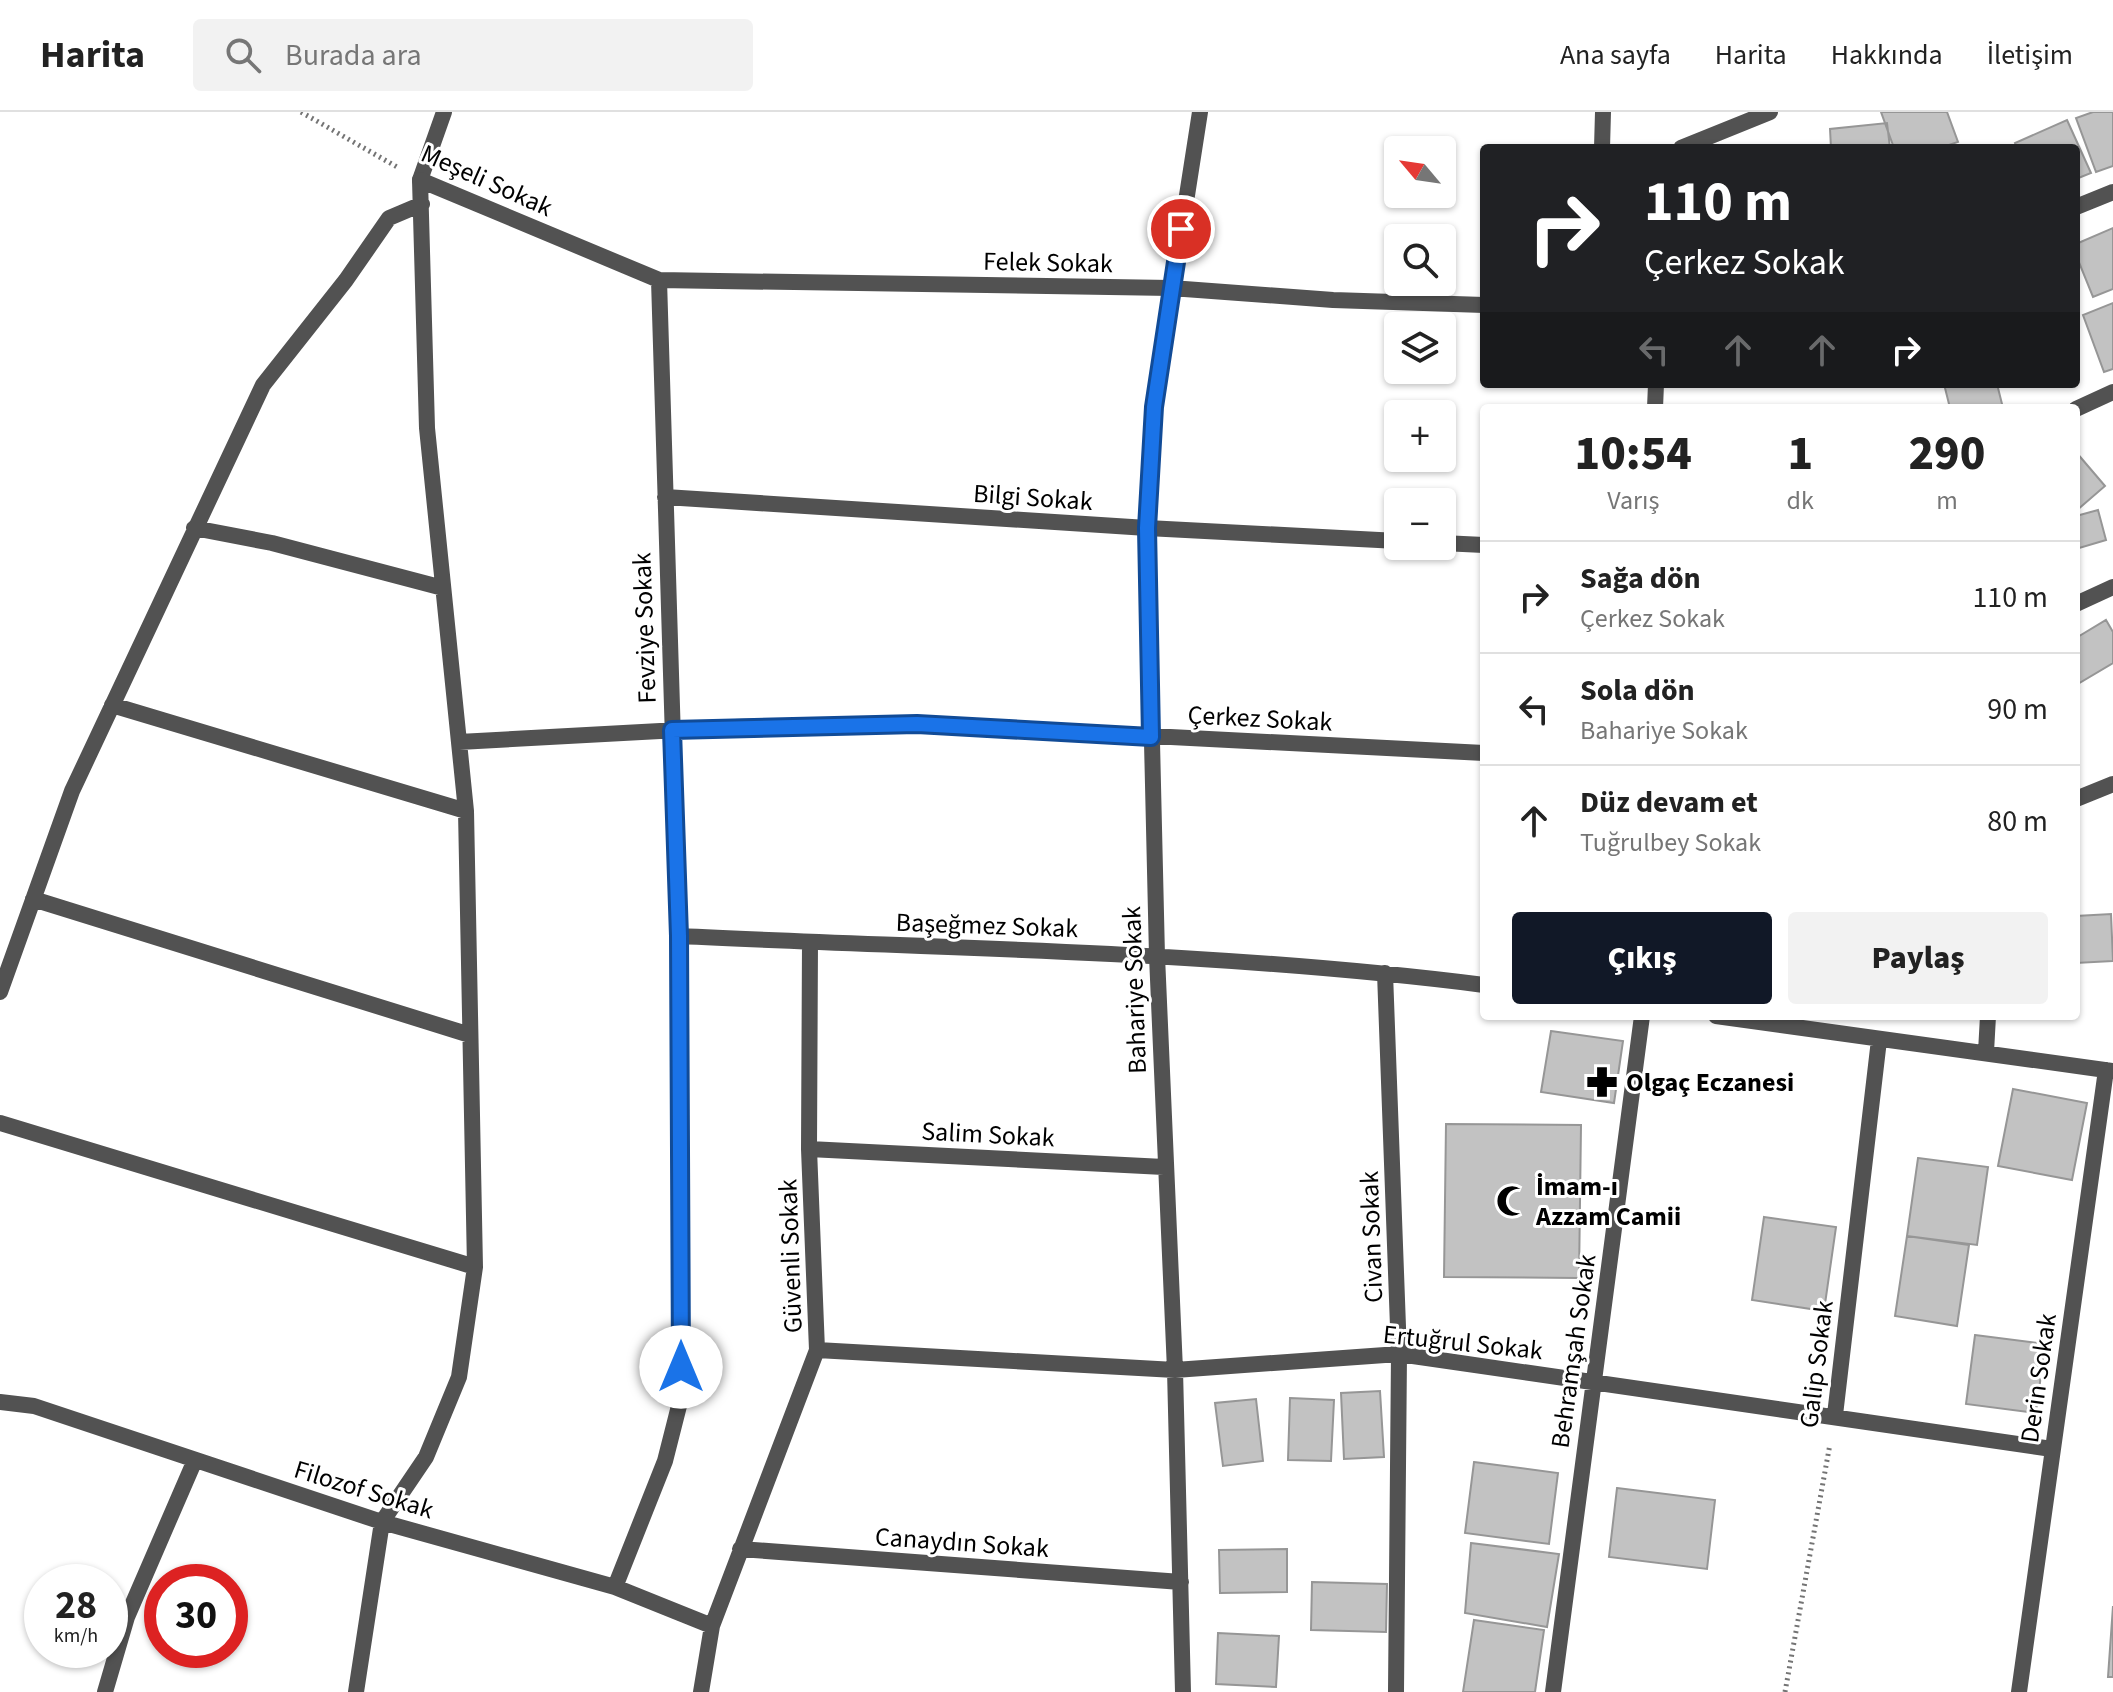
<!DOCTYPE html>
<html lang="tr">
<head>
<meta charset="utf-8">
<style>
	:root { --surface:#fff; --page:#f2f2f2; --text:#222; --muted:#767676; --line:#e0e0e0; --accent:#111827 }
	body { margin:0; font-family:"Source Sans 3",sans-serif; background:var(--page); color:var(--text); height:100vh; display:flex; flex-direction:column; font-size:30px; white-space:nowrap }
	* { box-sizing:border-box; margin:0 }
	p { font-size:26px; color:var(--muted) }
	.icon { flex:none; width:44px; height:44px; fill:none; stroke:currentColor; stroke-width:2; stroke-linecap:round; stroke-linejoin:round }
	.map { position:relative; flex:1; overflow:hidden }
	.side { position:absolute; left:1480px; top:292px; width:600px; height:616px; display:flex; flex-direction:column; background:var(--surface); border-radius:8px; box-shadow:0 2px 6px #0004 }
	.side>* { flex:none }
	.hud { position:absolute; left:1480px; top:32px; width:600px; height:244px; border-radius:8px; box-shadow:0 2px 6px #0004; background:#202124; color:#fff; overflow:hidden }
	.needle { width:52px; rotate:299deg }
	.tools { position:absolute; left:1384px; top:24px; display:grid; gap:16px }
	.tools a { display:grid; place-items:center; width:72px; height:72px; border-radius:8px; background:var(--surface); box-shadow:0 2px 6px #0004; font-size:40px }
	.speed { position:absolute; left:24px; top:1452px; display:flex; gap:16px; font-size:40px; font-weight:700; text-align:center }
	.speed>* { display:grid; place-content:center; width:104px; height:104px; border-radius:50%; background:var(--surface); box-shadow:0 2px 6px #0004; line-height:1 }
	.speed small { font-size:20px; font-weight:400 }
	.speed .limit { border:12px solid #d22; background:#fff; color:#111 }
	.pin { position:absolute; display:grid; place-items:center; width:68px; height:68px; color:#fff; margin:-34px; border:4px solid #fff; border-radius:50%; box-shadow:0 2px 8px #0007 }
	.me { position:absolute; width:88px; margin:-44px; rotate:0deg; stroke-linejoin:round; filter:drop-shadow(0 0 6px #0008) }
	.turn { display:flex; align-items:center; gap:28px; height:168px; padding:0 32px; font-size:36px }
	.turn .icon { width:104px; height:104px; stroke-width:2.5 }
	.turn b { display:block; font-size:56px; line-height:68px }
	.lanes { display:flex; align-items:center; height:76px; padding:0 32px; background:#0003; justify-content:center; gap:40px; direction:ltr }
	.lanes .off { opacity:.35 }
	.eta { display:flex; justify-content:space-evenly; align-items:center; height:136px; text-align:center }
	.eta b { font-size:48px; font-weight:800; line-height:56px }
	.cta { display:flex; gap:16px; margin-top:auto; padding:16px 32px }
	.cta a { flex:1; height:92px; border-radius:8px; background:var(--accent); color:#fff; font-size:32px; font-weight:800; line-height:92px; text-align:center }
	.cta a+a { background:var(--page); color:var(--text) }
	ul { padding:0; list-style:none }
	li { display:flex; align-items:center; gap:24px; height:112px; padding:0 32px; border-top:2px solid var(--line) }
	li div { flex:1 }
	li b { display:block; font-size:30px }
	li em { font-style:normal }
	header { display:flex; align-items:center; gap:48px; box-sizing:border-box; height:112px; padding:0 40px; background:var(--surface); border-bottom:2px solid var(--line) }
	header strong { font-size:38px }
	nav { display:flex; gap:44px; margin-inline-start:auto; font-size:28px }
	.search { width:560px; height:72px; background:var(--page); display:flex; align-items:center; gap:20px; box-sizing:border-box; padding:0 28px; border-radius:8px; color:var(--muted); font-size:30px }
	.map>svg:first-child { display:block }
	.building { fill:#c2c2c2; stroke:#969696; stroke-width:2 }
	.lines { fill:none; stroke-linecap:round; stroke-linejoin:round }
	.path { stroke:#747474; stroke-width:5; stroke-dasharray:2 4; stroke-linecap:butt }
	.service { stroke:#525252; stroke-width:16 }
	.minor { stroke:#525252; stroke-width:16 }
	.route-casing { stroke:#114b97; stroke-width:20 }
	.route { stroke:#1a73e8; stroke-width:14 }
	.labels { text-anchor:middle; stroke-width:6; stroke-linejoin:round; paint-order:stroke }
	.street-label { font-size:26px; fill:#000; stroke:#fff }
	.poi-label { font-size:26px; font-weight:bold; fill:#000; stroke:#fff; text-anchor:start }
</style>
</head>
<body>
<header>
<strong>Harita</strong>
<div class="search"><svg class="icon" aria-label="search" viewBox="0 0 24 24"><circle cx="10" cy="10" r="6"/><path d="M15 15l6 6"/></svg>Burada ara</div>
<nav><a>Ana sayfa</a><a>Harita</a><a>Hakkında</a><a>İletişim</a></nav>
</header>
<div class="map">
<svg width="2113" height="1580" viewBox="0 0 2113 1580">
	<rect width="100%" height="100%" fill="#fff"/>
	<!-- building -->
	<path class="building" d="M1881,0H1947L1958,30L1940,36H1894Z
		M2093,0H2113V54L2096,60L2076,6Z
		M2067,8L2091,61L2076,67V36H2017L2015,31Z
		M1887,11L1890,36H1831L1830,17Z
		M2113,116V177L2093,185L2076,143V132Z
		M2113,191V257L2104,260L2083,203Z
		M1944,272H1997L2003,296H1950Z
		M2076,340L2105,374L2076,399Z
		M2098,398L2106,428L2076,437V404Z
		M2106,508L2113,520V551L2076,573V526Z
		M2111,802L2113,849L2076,851V804Z
		M1551,919L1623,929L1614,991L1541,980Z
		M2013,977L2087,991L2072,1068L1998,1054Z
		M1446,1012L1581,1013L1579,1166L1444,1165Z
		M1918,1046L1988,1055L1977,1133L1907,1124Z
		M1764,1105L1836,1115L1824,1199L1752,1188Z
		M1907,1124L1969,1133L1957,1214L1895,1204Z
		M1975,1223L2045,1232L2036,1301L1966,1292Z
		M1380,1279L1384,1345L1344,1347L1341,1281Z
		M1290,1286L1334,1288L1331,1349L1288,1348Z
		M1256,1287L1263,1349L1223,1354L1215,1291Z
		M1474,1350L1558,1361L1549,1432L1465,1421Z
		M1617,1376L1715,1388L1707,1457L1609,1445Z
		M1471,1431L1559,1442L1547,1515L1465,1501Z
		M1287,1437V1480L1220,1481L1219,1438Z
		M1312,1470L1387,1472L1386,1520L1311,1518Z
		M2113,1494V1565H2108Z
		M1474,1508L1544,1518L1535,1580H1463Z
		M1218,1521L1279,1524L1276,1575L1216,1572Z"/>
	<g class="lines">
		<!-- path -->
		<path class="path" d="M301,0L397,55
			M1785,1580L1830,1332"/>
		<!-- service -->
		<path class="service" d="M420,68L444,0"/>
		<!-- minor -->
		<path class="minor" d="M1602,36L1603,0
			M1681,36L1770,0
			M2076,95L2113,80
			M1655,296L1656,272
			M2076,297L2113,280
			M665,385L1147,416L1398,429
			M194,416L272,431L443,476
			M1442,431L1484,433
			M2076,492L2113,475
			M112,593L466,699
			M459,630L734,615L917,612L1484,641
			M2076,687L2113,672
			M33,787L470,923
			M679,824C948,837 1217,839 1484,873
			M1385,861L1399,1242L1396,1580
			M0,880L72,679L263,273L346,168L389,106L422,92
			M1716,904L2113,959
			M1986,940L1988,904
			M0,1011L475,1155
			M809,1037L1164,1055
			M817,1238L1175,1258L1399,1242L2052,1337
			M0,1290L34,1294L382,1410L615,1475L712,1514
			M1835,1303L1879,928
			M740,1437L1181,1470
			M615,1475L665,1349L681,1286L679,824L659,168
			M105,1580L127,1505L195,1348
			M356,1580L382,1410L426,1345L459,1265L475,1155L466,699L427,316L420,68L659,168L1171,176L1333,188L1484,193
			M701,1580L712,1514L817,1238L809,1037L810,830
			M1183,1580L1175,1258L1157,844L1147,416L1154,295L1200,0
			M1553,1580L1642,904
			M2019,1580L2106,958"/>
	</g>
	<g class="lines">
		<defs>
			<path id="route" d="M681,1255L679,824L672,618L917,612L1151,625L1147,416L1154,295L1181,117"/>
		</defs>
		<!-- route casing -->
		<use href="#route" class="route-casing"/>
		<!-- route -->
		<use href="#route" class="route"/>
	</g>
	<!-- icons -->
	<defs>
		<symbol id="pharmacy-bare" viewBox="-9 -9 18 18"><path d="M-2-6h4v4h4v4h-4v4h-4v-4h-4v-4h4Z" fill="#000" stroke="#fff" stroke-width="2.5" paint-order="stroke"/></symbol>
		<symbol id="mosque-bare" viewBox="-9 -9 18 18"><path d="M3.5-4.9A6 6 0 1 0 3.5 4.9A5 5 0 1 1 3.5-4.9Z" fill="#000" stroke="#fff" stroke-width="2.5" paint-order="stroke"/></symbol>
	</defs>
	<g fill-rule="evenodd">
		<use href="#pharmacy-bare" x="1580" y="948" width="44" height="44"/>
		<use href="#mosque-bare" x="1490" y="1067" width="44" height="44"/>
	</g>
	<g class="labels">
		<!-- street labels -->
		<g class="street-label">
			<text transform="translate(487 68) rotate(24)" y="9">Meşeli Sokak</text>
			<text transform="translate(1048 150) rotate(1)" y="9">Felek Sokak</text>
			<text transform="translate(1033 385) rotate(4)" y="9">Bilgi Sokak</text>
			<text transform="translate(644 516) rotate(-92)" y="9">Fevziye Sokak</text>
			<text transform="translate(1260 606) rotate(3)" y="9">Çerkez Sokak</text>
			<text transform="translate(987 813) rotate(2)" y="9">Başeğmez Sokak</text>
			<text transform="translate(1134 878) rotate(-92)" y="9">Bahariye Sokak</text>
			<text transform="translate(988 1022) rotate(3)" y="9">Salim Sokak</text>
			<text transform="translate(1371 1125) rotate(-92)" y="9">Civan Sokak</text>
			<text transform="translate(790 1144) rotate(-92)" y="9">Güvenli Sokak</text>
			<text transform="translate(1463 1230) rotate(6)" y="9">Ertuğrul Sokak</text>
			<text transform="translate(1573 1239) rotate(-82)" y="9">Behramşah Sokak</text>
			<text transform="translate(1816 1252) rotate(-83)" y="9">Galip Sokak</text>
			<text transform="translate(2038 1266) rotate(-82)" y="9">Derin Sokak</text>
			<text transform="translate(364 1377) rotate(17)" y="9">Filozof Sokak</text>
			<text transform="translate(962 1430) rotate(4)" y="9">Canaydın Sokak</text>
		</g>
		<!-- poi labels -->
		<g class="poi-label">
			<text x="1626" y="979">Olgaç Eczanesi</text>
			<text x="1536" y="1083">İmam-ı<tspan x="1536" dy="30">Azzam Camii</tspan></text>
		</g>
	</g>
</svg>
<div class="tools">
<a><svg class="needle" viewBox="-14 -14 28 28"><path d="M0-13l5 13h-10z" fill="#e53935"/><path d="M0 13l5-13h-10z" fill="#767676"/></svg></a>
<a><svg class="icon" aria-label="search" viewBox="0 0 24 24"><circle cx="10" cy="10" r="6"/><path d="M15 15l6 6"/></svg></a>
<a><svg class="icon" aria-label="layers" viewBox="0 0 24 24"><path d="M12 4l9 5-9 5-9-5zM3 14l9 5 9-5"/></svg></a>
<a>+</a>
<a>−</a>
</div>
<div class="speed"><div>28<small>km/h</small></div><div class="limit">30</div></div>
<div class="pin" style="left:1181px;top:117px;background:#d93025"><svg class="icon" aria-label="arrive" viewBox="0 0 24 24"><path d="M6 21V4h12l-3 4 3 4H6"/></svg></div>
<svg class="me" style="left:681px;top:1255px" viewBox="-20 -20 40 40"><circle r="19" fill="#fff"/><path d="M0-13L10 11 0 6-10 11z" fill="#1a73e8"/></svg>
<div class="hud">
<div class="turn"><svg class="icon" aria-label="right" viewBox="0 0 24 24"><path d="M7 20v-9h11M14 6l5 5-5 5"/></svg><div><b>110 m</b>Çerkez Sokak</div></div>
<div class="lanes"><svg class="icon off" aria-label="left" viewBox="0 0 24 24"><path d="M17 20v-9H6M10 6l-5 5 5 5"/></svg><svg class="icon off" aria-label="ahead" viewBox="0 0 24 24"><path d="M12 20V5M6 11l6-6 6 6"/></svg><svg class="icon off" aria-label="ahead" viewBox="0 0 24 24"><path d="M12 20V5M6 11l6-6 6 6"/></svg><svg class="icon" aria-label="right" viewBox="0 0 24 24"><path d="M7 20v-9h11M14 6l5 5-5 5"/></svg></div>
</div>
<section class="side">
<div class="eta">
<div><b>10:54</b><p>Varış</p></div>
<div><b>1</b><p>dk</p></div>
<div><b>290</b><p>m</p></div>
</div>
<ul>
<li><svg class="icon" aria-label="right" viewBox="0 0 24 24"><path d="M7 20v-9h11M14 6l5 5-5 5"/></svg><div><b>Sağa dön</b><p>Çerkez Sokak</p></div><em>110 m</em></li>
<li><svg class="icon" aria-label="left" viewBox="0 0 24 24"><path d="M17 20v-9H6M10 6l-5 5 5 5"/></svg><div><b>Sola dön</b><p>Bahariye Sokak</p></div><em>90 m</em></li>
<li><svg class="icon" aria-label="ahead" viewBox="0 0 24 24"><path d="M12 20V5M6 11l6-6 6 6"/></svg><div><b>Düz devam et</b><p>Tuğrulbey Sokak</p></div><em>80 m</em></li>
</ul>
<div class="cta"><a>Çıkış</a><a>Paylaş</a></div>
</section>
</div>
</body>
</html>
